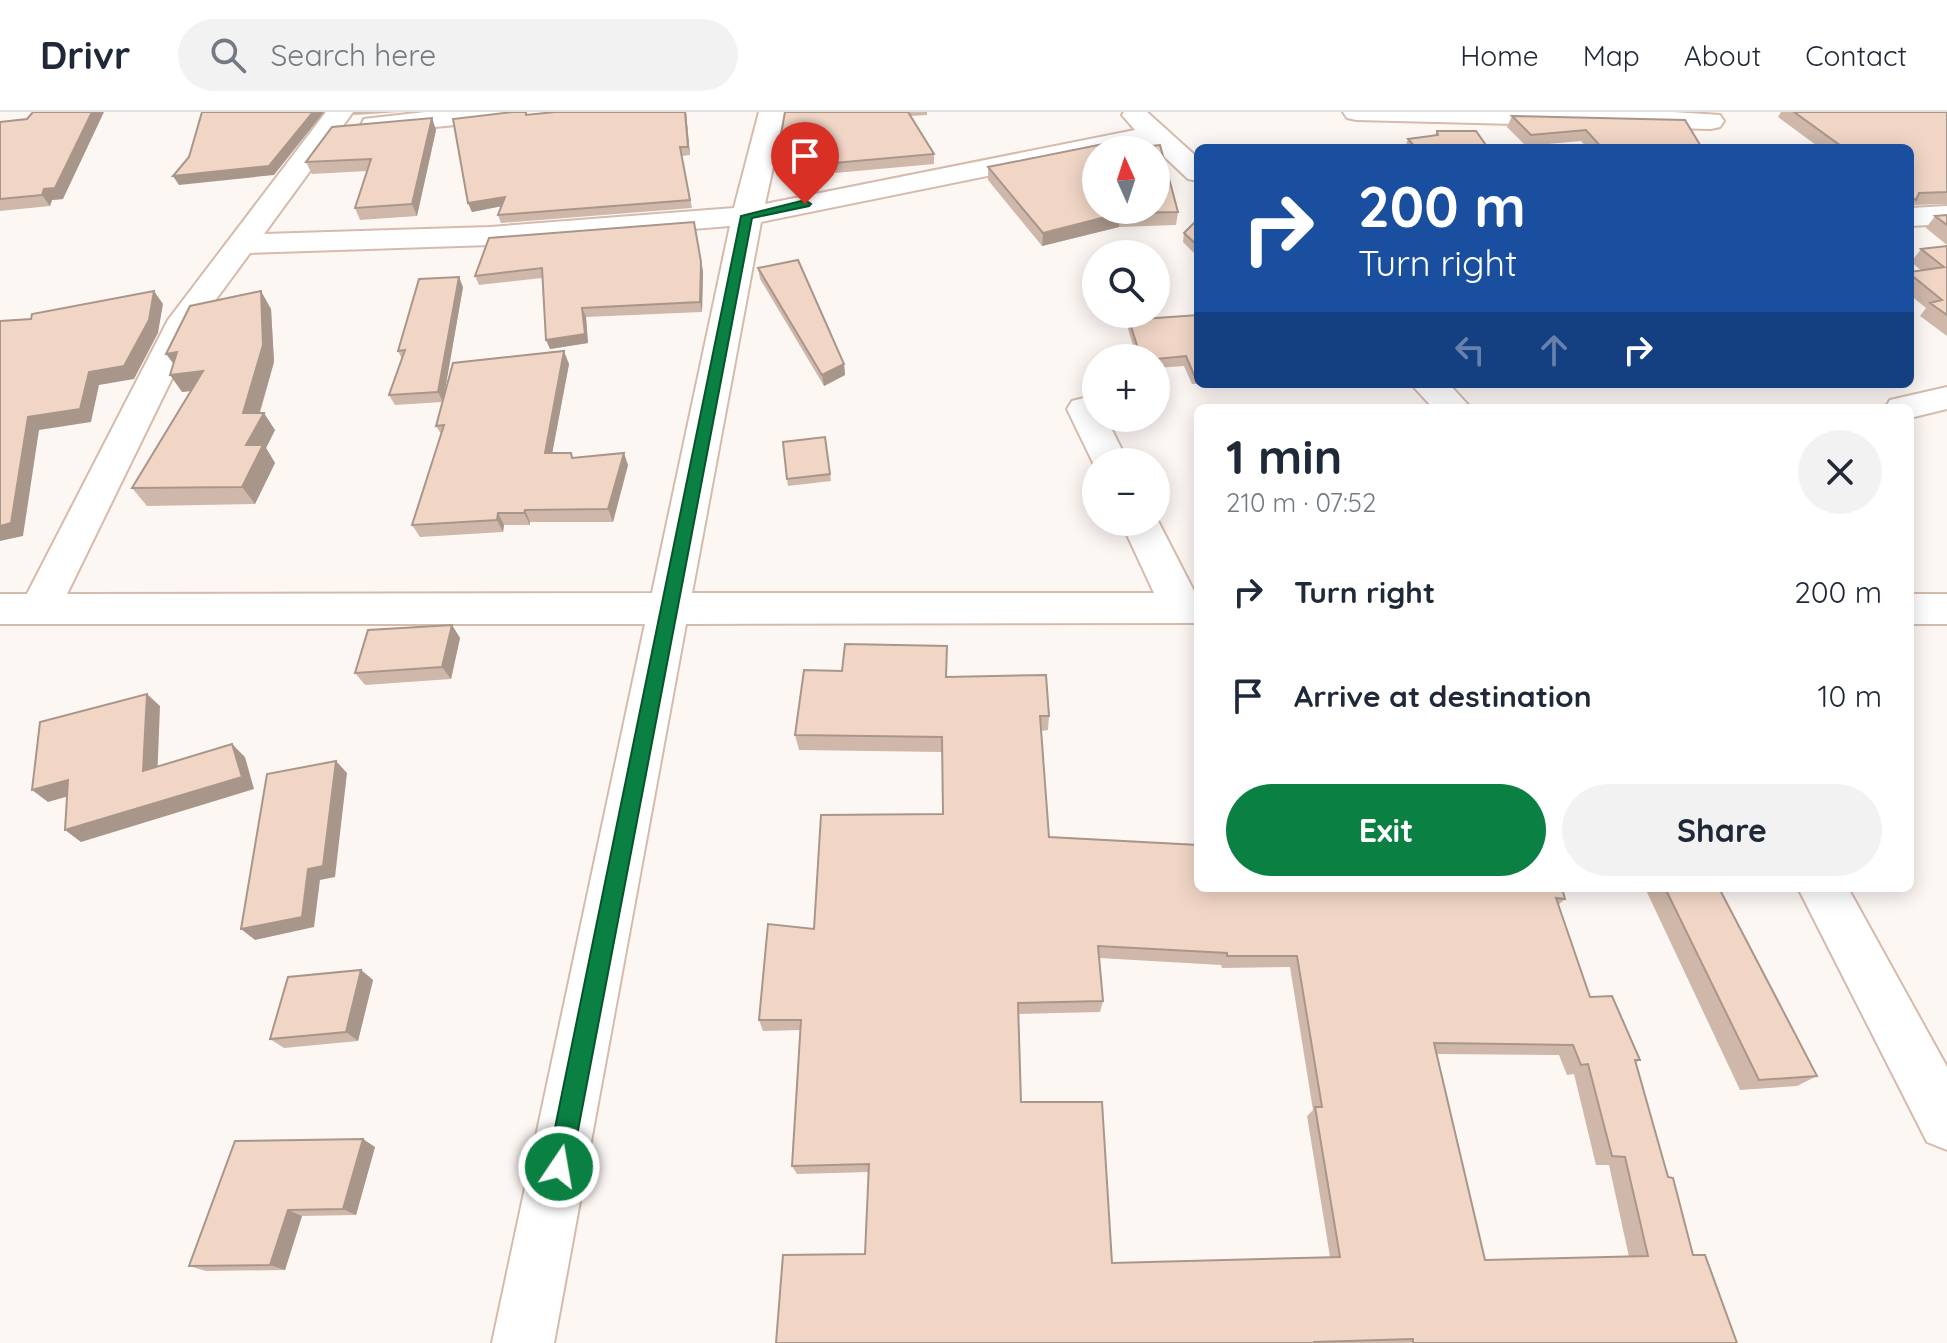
<!DOCTYPE html>
<html lang="en">
<head>
<meta charset="utf-8">
<style>
	:root { --surface:#fff; --page:#f2f2f3; --text:#1f2937; --muted:#747a83; --line:#e0e1e3; --accent:#0b8043 }
	body { margin:0; font-family:Quicksand,sans-serif; background:var(--page); color:var(--text); height:100vh; display:flex; flex-direction:column; font-size:30px; white-space:nowrap }
	* { box-sizing:border-box; margin:0 }
	p { font-size:26px; color:var(--muted) }
	.icon { flex:none; width:44px; height:44px; fill:none; stroke:currentColor; stroke-width:2; stroke-linecap:round; stroke-linejoin:round }
	.map { position:relative; flex:1; overflow:hidden }
	.details { position:absolute; left:1194px; top:292px; width:720px; height:488px; display:flex; flex-direction:column; background:var(--surface); border-radius:12px; box-shadow:0 4px 20px #0003 }
	.details>* { flex:none }
	.top-card { position:absolute; left:1194px; top:32px; width:720px; height:244px; border-radius:12px; box-shadow:0 4px 20px #0003; background:#1a4fa0; color:#fff; overflow:hidden }
	.needle { width:52px; rotate:357deg }
	.fabs { position:absolute; left:1082px; top:24px; display:grid; gap:16px }
	.fabs a { display:grid; place-items:center; width:88px; height:88px; border-radius:50%; background:var(--surface); box-shadow:0 4px 20px #0003; font-size:40px }
	.pin { position:absolute; display:grid; place-items:center; width:68px; height:68px; color:#fff; margin:-82px -34px; border-radius:50% 50% 50% 0; rotate:-45deg; box-shadow:0 0 8px #0007 }
	.pin .icon { rotate:45deg }
	.me { position:absolute; width:88px; margin:-44px; rotate:12deg; stroke-linejoin:round; filter:drop-shadow(0 0 6px #0008) }
	.turn { display:flex; align-items:center; gap:28px; height:168px; padding:0 32px; font-size:36px }
	.turn .icon { width:104px; height:104px; stroke-width:2.5 }
	.turn b { display:block; font-size:56px; line-height:68px }
	.lanes { display:flex; align-items:center; height:76px; padding:0 32px; background:#0003; justify-content:center; gap:40px; direction:ltr }
	.lanes .off { opacity:.35 }
	.round { display:grid; place-items:center; flex:none; width:84px; height:84px; border-radius:42px; background:var(--page) }
	.summary { display:flex; align-items:center; justify-content:space-between; height:136px; padding:0 32px }
	h1 { font-size:48px; font-weight:700; line-height:60px }
	.action { display:flex; gap:16px; margin-top:auto; padding:16px 32px }
	.action a { flex:1; height:92px; border-radius:48px; background:var(--accent); color:#fff; font-size:32px; font-weight:700; line-height:92px; text-align:center }
	.action a+a { background:var(--page); color:var(--text) }
	ul { padding:0; list-style:none }
	li { display:flex; align-items:center; gap:24px; height:104px; padding:0 32px }
	li div { flex:1 }
	li b { display:block; font-size:30px }
	li em { font-style:normal }
	header { display:flex; align-items:center; gap:48px; box-sizing:border-box; height:112px; padding:0 40px; background:var(--surface); border-bottom:2px solid var(--line) }
	header strong { font-size:38px }
	nav { display:flex; gap:44px; margin-inline-start:auto; font-size:28px }
	.search { width:560px; height:72px; background:var(--page); display:flex; align-items:center; gap:20px; box-sizing:border-box; padding:0 28px; border-radius:44px; color:var(--muted); font-size:30px }
	.map>svg:first-child { display:block }
	.lines { fill:none; stroke-linecap:round; stroke-linejoin:round }
	.minor-casing { stroke:#d5bbac; stroke-width:4 }
	.minor { fill:#fff; fill-rule:evenodd }
	.wall { fill:#cfb8aa; fill-rule:evenodd }
	.shaded-wall { fill:#a9968b }
	.building { fill:#f1d6c6; stroke:#a9968b; stroke-width:2; fill-rule:evenodd }
	.route { fill:#0b8043; stroke:#07532c; stroke-width:2 }
</style>
</head>
<body>
<header>
<strong>Drivr</strong>
<div class="search"><svg class="icon" aria-label="search" viewBox="0 0 24 24"><circle cx="10" cy="10" r="6"/><path d="M15 15l6 6"/></svg>Search here</div>
<nav><a>Home</a><a>Map</a><a>About</a><a>Contact</a></nav>
</header>
<div class="map">
<svg width="1947" height="1231" viewBox="0 0 1947 1231">
	<rect width="100%" height="100%" fill="#fdf7f4"/>
	<g class="lines">
		<defs>
			<path id="minor" d="M326,0H353L264,122L490,115L734,96L759,0H785L765,92L1135,18L1122,3L1124,0H1147L1198,46V69L1188,67L1150,31L1116,38H1096V42L761,110L692,481H1154L1121,410H1156V405L1195,481H1198V511L686,512L554,1231H492L645,512H0V482H27L168,208ZM730,114L652,481L67,482L200,209L250,141L490,133Z
				M425,0H519L515,6L506,8L374,21L364,19L361,13L364,7Z
				M1343,0H1673L1720,3L1724,9L1720,15L1711,17L1356,8L1347,6Z
				M1947,94V112L1910,114V96Z
				M1411,272H1449L1471,296H1433Z
				M1947,275V297L1910,306V296H1885L1890,288Z
				M1084,286L1096,289V306H1106L1128,350H1096V357L1067,297L1072,289Z
				M1910,482H1947V512H1910Z
				M1798,776H1848L1947,955V1038L1927,1030Z"/>
		</defs>
		<!-- minor casing -->
		<use href="#minor" class="minor-casing"/>
		<!-- minor -->
		<use href="#minor" class="minor"/>
	</g>
	<!-- wall -->
	<path class="wall" d="M353,0H400L354,3Z
		M555,0H686L690,43L682,44L692,96L501,111L498,103L501,94L472,100L468,91L529,3Z
		M785,0H927V3L911,4L934,42V52L835,61L820,28L782,32L781,22Z
		M1781,0H1947V92L1913,93L1910,97V36H1820L1778,5Z
		M1512,4L1702,36H1587L1581,29L1526,34L1507,15Z
		M432,6L436,18L417,104L360,108L355,96L367,59L312,62L306,50Z
		M0,10L63,87L52,88L50,94L0,99Z
		M1437,19L1488,36H1405L1408,27L1435,23Z
		M988,55L1178,100L1176,113L1119,115L1042,134L988,68Z
		M1947,103V133L1926,116L1935,104Z
		M1198,107V145L1183,130L1184,121Z
		M489,126L703,159L702,200L586,205L588,231L550,237L542,166L479,173L475,164Z
		M1947,134V224L1920,204L1926,196L1910,183V160L1922,159L1911,150L1921,137Z
		M758,156L844,252L845,263L824,274L760,167Z
		M463,175L443,287L569,252L552,341H571L573,346L628,353L613,410H530V413H504L503,420L420,425L412,413L441,322L436,314L442,290L395,293L389,283L402,247L398,239Z
		M271,197L274,250L260,301L275,318L266,336L275,351L255,392L147,394L132,376L191,279L182,280Z
		M1198,203V272H1192L1184,254L1156,256V246H1137L1128,217L1129,208Z
		M825,325L831,369L788,374L787,367Z
		M452,513L460,526L451,567L365,573L355,561Z
		M947,565L1049,604L1048,618L1041,619L1049,725L1562,776L1565,787L1558,793L1590,885L1640,948L1635,951L1668,1065L1693,1143L1737,1231H776L865,1142L869,1060L797,1062L792,1054L800,918L763,919L759,908L814,817L943,702L942,640L799,638L795,623ZM1099,846L1221,853L1222,856L1290,855L1313,998L1307,1004L1330,1145L1112,1151L1021,990L1018,902L1100,900L1103,889ZM1437,942L1559,943L1567,963L1574,962L1596,1053H1609L1629,1145L1485,1148Z
		M1645,776H1719L1817,964L1797,974L1740,978Z
		M361,858L373,868L358,929L284,936L270,927Z
		M375,1035L356,1103L302,1104L285,1158L206,1159L189,1154Z"/>
	<!-- shaded-wall -->
	<path class="shaded-wall" d="M92,0H104L63,87L52,88L50,94L42,83L44,77Z
		M313,0H324L274,63L179,73L173,64Z
		M685,0H686L690,43L688,35Z
		M432,6L436,18L417,104L412,92Z
		M819,18L820,28L782,32L781,22Z
		M505,85L508,93L472,100L468,91Z
		M1121,101L1119,115L1042,134L1043,121Z
		M694,110L703,159L702,200L700,190Z
		M459,165L463,175L443,290L438,280Z
		M154,179L163,192L158,221L134,267L99,273L91,310L39,318L23,424L0,429V414L28,305L89,260Z
		M261,179L271,197L274,250L255,316L264,301L275,318L266,336L275,351L255,392L242,375L246,333L243,301Z
		M582,196L586,205L588,231L550,237L546,228Z
		M564,239L569,252L550,353L545,341Z
		M177,240L179,259L166,242Z
		M844,252L845,263L824,274L822,263Z
		M203,259L215,276L182,280L170,263Z
		M624,341L628,353L613,410L608,397Z
		M525,398L530,410V413L524,401Z
		M498,401L504,413L503,420L497,408Z
		M452,513L460,526L451,567L442,555Z
		M147,582L160,594L157,671L143,659Z
		M232,632L245,645L254,677L81,730L65,718Z
		M336,649L347,661L335,765L320,768L314,815L255,828L241,817L308,757Z
		M68,668L83,680L48,690L32,678Z
		M361,858L373,868L358,929L346,920Z
		M363,1027L375,1035L356,1103L343,1097Z
		M288,1098L302,1104L285,1158L270,1153Z"/>
	<!-- building -->
	<path class="building" d="M33,0H92L55,76L44,77L42,83L0,87V10L27,7Z
		M202,0H313L269,54L173,64L189,45Z
		M513,0H526V3L555,0H685L688,35H680L690,88L498,103L505,85L468,91L453,7Z
		M785,0H908L934,42L834,51L819,18L781,22Z
		M1794,0H1947V80L1919,81L1916,88L1910,84V36H1844Z
		M1512,4L1685,8L1702,36H1602L1586,18L1531,23Z
		M432,6L412,92L355,96L371,47L306,50L332,15Z
		M1437,19H1476L1488,36H1416L1408,27L1438,23Z
		M1123,28L1130,36L1160,33L1178,100L1121,101L1043,121L988,55ZM1096,38H1156V98H1096Z
		M1947,103V113L1935,104Z
		M1198,107V134L1184,121Z
		M694,110L701,150L700,190L582,196L585,222L546,228L542,156L475,164L489,126Z
		M1947,134V203L1930,191L1942,188L1910,162V160L1944,155L1921,137Z
		M798,148L844,252L822,263L758,156Z
		M459,165L438,280L389,283L405,238L398,239L419,167Z
		M154,179L149,208L124,254L89,260L80,297L28,305L11,411L0,414V209L31,207L32,202Z
		M261,179L263,233L243,301H264L246,333H263L242,375L132,376L203,259L170,263L177,240L166,242L190,194Z
		M1198,203V262L1194,263L1186,244L1156,247L1141,246L1129,208Z
		M564,239L545,341H571L572,346L624,341L608,397L525,398L524,401H498L497,408L412,413L444,313L436,314L453,251Z
		M825,325L830,362L787,367L783,330Z
		M452,513L442,555L355,561L368,518Z
		M845,532L947,534L946,565L1046,563L1049,604H1040L1049,725L1198,733V776H1562L1565,787L1556,786L1590,885L1612,884L1640,948H1635L1668,1065L1673,1066L1693,1143H1705L1737,1231H1413V1227L1314,1230V1231H776L783,1143L865,1142L869,1052L792,1054L801,908H759L768,812L814,817L821,703L943,702L942,625L795,623L804,558L842,559ZM1098,834L1227,841V844H1297L1322,995H1315L1340,1145L1112,1151L1102,990H1021L1018,891L1103,889ZM1434,931L1573,933L1581,953L1588,952L1612,1044L1625,1045L1648,1144L1485,1148Z
		M147,582L143,659L232,632L242,665L65,718L68,668L32,678L40,610Z
		M336,649L323,754L308,757L302,805L241,817L267,662Z
		M1665,776H1719L1817,964L1759,968Z
		M361,858L346,920L270,927L288,865Z
		M363,1027L343,1097L288,1098L270,1153L189,1154L235,1029Z"/>
	<!-- route -->
	<path class="route" d="M805,88L811,92L809,94L752,106L571,1055L567,1063L559,1067L551,1063L547,1055L741,104Z"/>
</svg>
<div class="fabs">
<a><svg class="needle" viewBox="-14 -14 28 28"><path d="M0-13l5 13h-10z" fill="#e53935"/><path d="M0 13l5-13h-10z" fill="#747a83"/></svg></a>
<a><svg class="icon" aria-label="search" viewBox="0 0 24 24"><circle cx="10" cy="10" r="6"/><path d="M15 15l6 6"/></svg></a>
<a>+</a>
<a>−</a>
</div>
<div class="pin" style="left:805px;top:92px;background:#d93025"><svg class="icon" aria-label="arrive" viewBox="0 0 24 24"><path d="M6 21V4h12l-3 4 3 4H6"/></svg></div>
<svg class="me" style="left:559px;top:1055px" viewBox="-20 -20 40 40"><circle r="17" fill="#0b8043" stroke="#fff" stroke-width="3"/><path d="M0-11L8 9 0 5-8 9z" fill="#fff"/></svg>
<div class="top-card">
<div class="turn"><svg class="icon" aria-label="right" viewBox="0 0 24 24"><path d="M7 20v-9h11M14 6l5 5-5 5"/></svg><div><b>200 m</b>Turn right</div></div>
<div class="lanes"><svg class="icon off" aria-label="left" viewBox="0 0 24 24"><path d="M17 20v-9H6M10 6l-5 5 5 5"/></svg><svg class="icon off" aria-label="ahead" viewBox="0 0 24 24"><path d="M12 20V5M6 11l6-6 6 6"/></svg><svg class="icon" aria-label="right" viewBox="0 0 24 24"><path d="M7 20v-9h11M14 6l5 5-5 5"/></svg></div>
</div>
<section class="details">
<div class="summary"><div><h1>1 min</h1><p>210 m · 07:52</p></div><a class="round"><svg class="icon" aria-label="close" viewBox="0 0 24 24"><path d="M6 6l12 12M18 6L6 18"/></svg></a></div>
<ul>
<li><svg class="icon" aria-label="right" viewBox="0 0 24 24"><path d="M7 20v-9h11M14 6l5 5-5 5"/></svg><div><b>Turn right</b></div><em>200 m</em></li>
<li><svg class="icon" aria-label="arrive" viewBox="0 0 24 24"><path d="M6 21V4h12l-3 4 3 4H6"/></svg><div><b>Arrive at destination</b></div><em>10 m</em></li>
</ul>
<div class="action"><a>Exit</a><a>Share</a></div>
</section>
</div>
</body>
</html>
